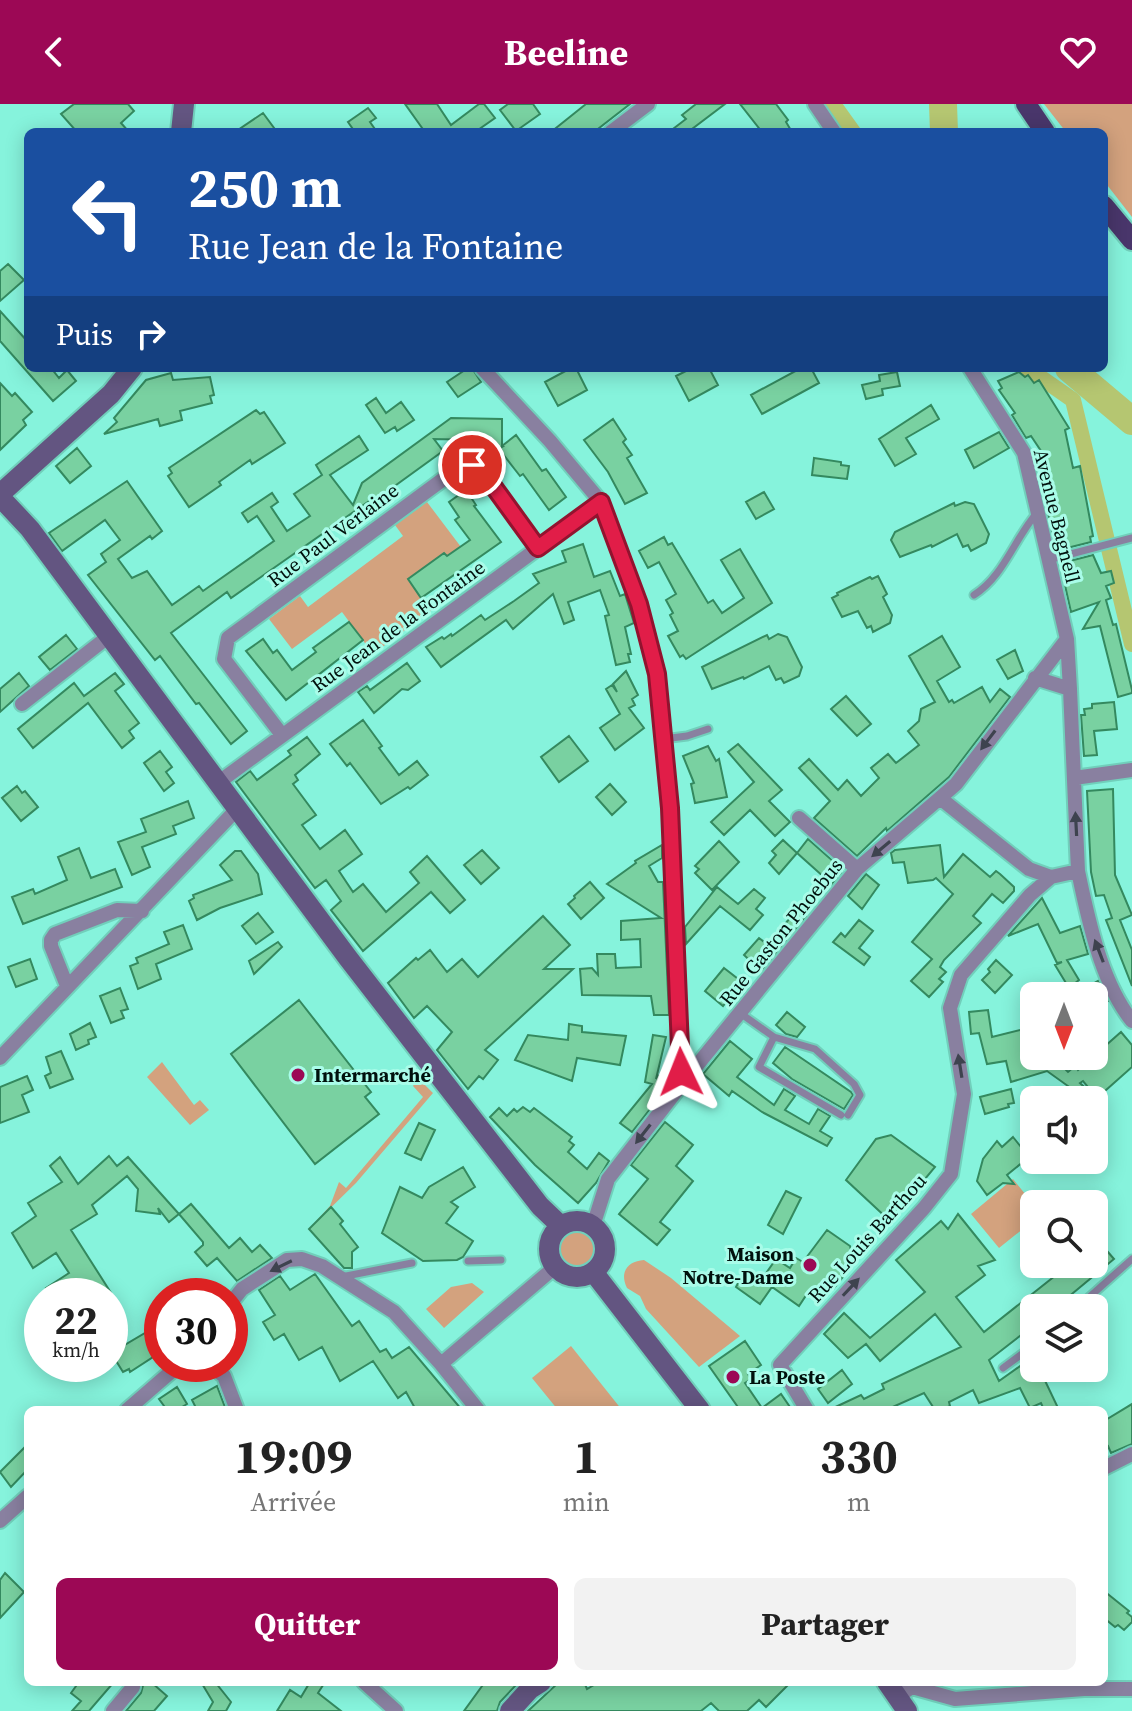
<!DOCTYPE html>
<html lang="fr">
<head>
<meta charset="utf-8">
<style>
	:root { --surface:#fff; --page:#f2f2f2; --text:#222; --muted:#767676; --accent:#9c0855 }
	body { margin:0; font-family:"Source Serif 4",serif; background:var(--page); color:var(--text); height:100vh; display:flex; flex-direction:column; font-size:30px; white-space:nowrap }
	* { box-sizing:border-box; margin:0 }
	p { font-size:26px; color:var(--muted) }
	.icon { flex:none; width:44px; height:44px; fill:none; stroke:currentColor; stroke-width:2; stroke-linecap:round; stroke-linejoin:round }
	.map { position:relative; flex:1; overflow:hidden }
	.side { position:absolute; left:24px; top:1302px; width:1084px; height:280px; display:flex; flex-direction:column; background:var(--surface); border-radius:12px; box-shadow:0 4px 20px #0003 }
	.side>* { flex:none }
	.banner { position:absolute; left:24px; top:24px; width:1084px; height:244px; border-radius:12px; box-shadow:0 4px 20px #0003; background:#1a4fa0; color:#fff; overflow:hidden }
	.needle { width:52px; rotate:180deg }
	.fabs { position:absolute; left:1020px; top:878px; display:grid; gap:16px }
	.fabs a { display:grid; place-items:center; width:88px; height:88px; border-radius:12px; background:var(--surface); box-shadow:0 4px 20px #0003; font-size:40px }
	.speed { position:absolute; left:24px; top:1174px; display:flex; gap:16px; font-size:40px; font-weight:700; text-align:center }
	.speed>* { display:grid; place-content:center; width:104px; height:104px; border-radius:50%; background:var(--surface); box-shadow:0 4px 20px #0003; line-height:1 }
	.speed small { font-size:20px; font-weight:400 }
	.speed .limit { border:12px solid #d22; background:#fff; color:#111 }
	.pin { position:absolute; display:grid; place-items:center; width:68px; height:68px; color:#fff; margin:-34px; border:4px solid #fff; border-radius:50%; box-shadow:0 2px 8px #0007 }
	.me { position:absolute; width:88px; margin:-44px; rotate:358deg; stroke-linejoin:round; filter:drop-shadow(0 0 6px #0008) }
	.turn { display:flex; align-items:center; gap:28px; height:168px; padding:0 32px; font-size:36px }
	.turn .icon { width:104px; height:104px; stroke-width:2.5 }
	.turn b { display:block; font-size:56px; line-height:68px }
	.then { display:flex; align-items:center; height:76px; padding:0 32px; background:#0003; gap:16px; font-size:30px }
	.eta { display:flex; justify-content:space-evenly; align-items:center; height:136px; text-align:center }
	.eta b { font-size:48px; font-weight:700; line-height:56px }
	.cta { display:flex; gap:16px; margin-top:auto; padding:16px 32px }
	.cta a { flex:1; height:92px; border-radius:12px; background:var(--accent); color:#fff; font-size:32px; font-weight:700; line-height:92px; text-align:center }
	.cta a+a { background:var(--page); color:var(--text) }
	header { display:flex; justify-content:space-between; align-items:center; height:104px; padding:0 32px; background:var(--accent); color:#fff; font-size:36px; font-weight:700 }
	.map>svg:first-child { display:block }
	.green { fill:#d3a27e }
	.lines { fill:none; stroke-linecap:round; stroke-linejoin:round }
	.canal { stroke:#b5c671; stroke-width:16 }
	.river { stroke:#b5c671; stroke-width:28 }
	.building { fill:#79d1a1; stroke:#34895f; stroke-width:2 }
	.lane-casing { stroke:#71cfbb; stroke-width:11 }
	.street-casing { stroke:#71cfbb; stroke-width:18 }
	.secondary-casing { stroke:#71cfbb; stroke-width:24 }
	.primary-casing { stroke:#71cfbb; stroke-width:24 }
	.lane { stroke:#8980a0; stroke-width:7 }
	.street { stroke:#8980a0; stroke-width:14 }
	.secondary { stroke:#635581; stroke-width:20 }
	.primary { stroke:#49366b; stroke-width:20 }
	.oneway { fill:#3e434f }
	.route-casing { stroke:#92132f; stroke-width:20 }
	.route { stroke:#e11d48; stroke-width:14 }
	.poi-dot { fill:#9c0855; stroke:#a9fce9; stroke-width:3 }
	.labels { text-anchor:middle; stroke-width:6; stroke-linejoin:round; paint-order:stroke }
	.street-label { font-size:20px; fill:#00110d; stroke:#a9fce9 }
	.poi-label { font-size:20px; font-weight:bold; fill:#00110d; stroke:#a9fce9; text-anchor:start }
</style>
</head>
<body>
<header><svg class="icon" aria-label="back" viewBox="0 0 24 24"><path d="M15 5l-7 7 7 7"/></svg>Beeline<svg class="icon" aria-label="heart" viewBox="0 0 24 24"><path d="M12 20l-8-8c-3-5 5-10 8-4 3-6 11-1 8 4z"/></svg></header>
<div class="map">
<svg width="1132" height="1607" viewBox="0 0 1132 1607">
	<rect width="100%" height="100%" fill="#86f3dc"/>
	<!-- green -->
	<path class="green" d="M1044,0H1132V113L1104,77V28H1066Z
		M427,398L461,443L447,452L444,449L408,475L431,507L373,550L342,508L292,545L269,515L300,492L308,503L403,432L395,421Z
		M162,958L194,1001L200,996L209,1006L190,1021L147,973Z
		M418,974L433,989L356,1079L309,1125L330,1102L339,1078L346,1084L423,993L413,982Z
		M1013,1075L1034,1101V1116L999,1144L971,1110Z
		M558 1145a19 19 0 1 1 38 0a19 19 0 1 1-38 0Z
		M644,1156L671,1174L740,1232L699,1263L646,1205L640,1192L627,1184C619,1168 628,1157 644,1156Z
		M472,1179L484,1188L444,1224L426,1205L451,1183Z
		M571,1242L622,1306H558L532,1274Z"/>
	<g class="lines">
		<!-- canal -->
		<path class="canal" d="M833,0L853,28
			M1027,264L1073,296L1132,540"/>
		<!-- river -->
		<path class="river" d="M943,0L944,28
			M1069,264L1132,317"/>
	</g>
	<!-- building -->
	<path class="building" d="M74,0H128L134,7L121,19L129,28H77L61,10Z
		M405,0H437L451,21L479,0H484L495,14L475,28H425Z
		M508,0H533L540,10L516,27L500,6Z
		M586,0H630L594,28H551Z
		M696,0H725L688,28H669L686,15L682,11Z
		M740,0H776L788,16L786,18L792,28H762Z
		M368,4L376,14L370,18L377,28H355L348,18Z
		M263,9L277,28H235Z
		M8,160L24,176L0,197V167Z
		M0,207L28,238V264H51L59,274L67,266L76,277L53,297L0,237Z
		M468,264H472L481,278L458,293L447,278Z
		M571,264H576L587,286L558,302L545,278Z
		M692,264H709L718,281L689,297L676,272Z
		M801,264H811L819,279L762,310L751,291Z
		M897,268L900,282L882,285L883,291L866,295L862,281L880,277L879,271Z
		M1019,268L1025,273L1028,271L1034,279L1039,276L1069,324L1065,326L1073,364L1080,362L1093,432L1090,433L1091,438L1059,446L1058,439L1055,440L1039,371L1047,369L1043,350L1031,332L1026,334L1012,311L1015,309L999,286L1002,284L998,277Z
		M171,269L173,276L210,273L214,291L210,292L212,299L180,307L182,316L160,322L158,315L104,330L117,318L114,314L146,276Z
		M0,279L12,292L15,289L32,308L23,316L26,321L0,346Z
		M376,294L386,309L401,298L414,316L397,327L395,323L385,329L366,301Z
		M931,301L939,315L906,334L916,350L895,362L879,335Z
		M256,306L260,310L264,308L285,339L252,360L250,356L219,378L221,381L189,403L168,372L172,369L169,364Z
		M451,314L502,315V342L516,331L542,367L546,365L566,393L549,406L523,370L520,372L499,345L502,343H480V336L434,335L443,347L374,397L372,395L231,494L227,488L171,529L247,627L231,640L199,599L196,600L160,552L155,556L88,471L106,458L101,450L120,436L105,416L62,447L49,429L127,377L162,427L152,435L150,432L118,455L132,474L147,467L172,501L199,482L203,487L274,437L257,412L248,418L242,409L272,389L278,398L271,403L287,427L310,412L294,390L322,371L316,361L359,332L368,346L330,371L353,401L362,379Z
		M613,315L626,335L623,338L632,351L627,354L647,389L625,400L608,368L584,336Z
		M999,328L1009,344L974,364L965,346Z
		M77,344L91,362L70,379L56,362Z
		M814,354L841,358V361L849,362L847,375L812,371Z
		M466,386L476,401L474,402L501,438L421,494L408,475L444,449L447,452L470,436L455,416L459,413L449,398Z
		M764,388L774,405L756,415L746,398Z
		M965,398L974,400L989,430L986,439L971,447L968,441L963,443L957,430L932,443L931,441L900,453L891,436L895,428L954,399L955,402Z
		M664,433L668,441L672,439L708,499L713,496L722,509L744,494L721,456L740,445L772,499L686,555L683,551L680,553L668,532L678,527L670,511L673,509L666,496L676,490L659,458L648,464L639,447Z
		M583,440L594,473L610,467L620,492L625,490L634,519L625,523L631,550H628L630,558L616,561L605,512L609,511L600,486L568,498L574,516L564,520L553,490L513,525L506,516L441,563L426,543L442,533L444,535L451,530L452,532L481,511L485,516L514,497L539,479L533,470L566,458L562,447Z
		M1093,451L1101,469L1111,467L1114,479L1106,482L1111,494L1106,496L1113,521L1116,520L1132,586V589L1118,593L1100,522L1083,525L1099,498L1071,508L1062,468H1064L1062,459Z
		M878,472L887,490L883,493L892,511L890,519L873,528L871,522L867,524L858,507L842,513L832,494L838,491L837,489L870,473L872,475Z
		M349,518L363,536L286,596L246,547L263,535L273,549L277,546L292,566L316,548L313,544Z
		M778,530L787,533L802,563L799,572L784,579L781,574L776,576L769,562L744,575L743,573L712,585L702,563L767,531L769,535Z
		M66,531L77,545L50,566L39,553Z
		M942,532L960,563L937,577L949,598L952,596L954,599L982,583L990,598L1000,585L1010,593L949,673L887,727L886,724L857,752L814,714L830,697L799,664L809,655L838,686L847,676L861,692L879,674L871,664L888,650L896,659L919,641L908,627L919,617L921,605L935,598L909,552Z
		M1015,546L1023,567L1008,575L997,556Z
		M407,559L420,577L408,586L402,585L374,609L358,588L367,582L370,586Z
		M626,567L638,591L632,595L635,601L629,604L644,624L615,646L600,624L620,610L606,585L612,581L617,588L613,580Z
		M19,569L29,582L0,608V585Z
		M115,569L124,580L115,587L139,619L129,627L134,634L122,644L88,599L33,644L18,625L74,579L84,592Z
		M846,592L871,620L857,632L831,605Z
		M1114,598L1117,625L1094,627L1097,651L1084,652L1081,611H1085L1084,605L1092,604V600Z
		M363,616L382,642L379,644L399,671L417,657L428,671L410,685L408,683L381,700L350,659L347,662L330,640Z
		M569,632L588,657L559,678L541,653Z
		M307,633L320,650L295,671L298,676L293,680L316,711L302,721L320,745L345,726L362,750L339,767L353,788L363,780L386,808L419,779L410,768L427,752L465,796L450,809L431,788L363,847L331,806L341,797L326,776L315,784L236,678L250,667L257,676L291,651L288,647Z
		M738,640L782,686L769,697L790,718L775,732L750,706L724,731L711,718L754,678L728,648Z
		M708,642L716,657L719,655L727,693L695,699L691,680L694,679L683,652Z
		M160,647L172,663L166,668L174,679L164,687L144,659Z
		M610,680L626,698L612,711L596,693Z
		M17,682L22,689L25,687L38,703L21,717L2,694Z
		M1113,685L1115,771L1132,811L1120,816L1132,846V882L1106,816L1112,814L1104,791L1096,792L1091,768L1087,687Z
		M188,697L194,714L173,722L176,730L142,743L150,763L132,771L118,738L146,728L141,715Z
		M808,735L843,766L831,781L823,776L825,774L797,749L779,770L769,759L776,751L772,747L783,736L797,749Z
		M719,737L739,758L712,786L695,769L699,765L695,762Z
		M662,741V754L649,762L658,778H663L669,911H654L651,892L582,891L580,865L592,864L598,871L597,850H615L616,864L641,863L640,835L621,836V817L661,814L607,780L636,759L635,757Z
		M940,741L944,773L963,750L990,773L996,767L1000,770L1014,783V787L1003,799L992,790L973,812L981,819L944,856L940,863L946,868L939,875L943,878L929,893L911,877L932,855L912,838L953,790L936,774L933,776L908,779L904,758L893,759L891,749L895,746Z
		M79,744L91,774L115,765L122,783L23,820L12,793L33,785L35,790L67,776L58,753Z
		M482,746L499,764L481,780L464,761Z
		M235,747H241L258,770L262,790L220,804L197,816L189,797L194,794L193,791L232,776L220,761Z
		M866,770L879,781L862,805L848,792Z
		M590,778L604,794L581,815L568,800L575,794L574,792Z
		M717,783L738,800L754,785L765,794L756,805L763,811L750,826L720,802L686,840L685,823Z
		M1042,794L1060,829L1080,822L1088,850L1067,856L1079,876L1069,884L1055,861L1062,858L1057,859L1038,820L1008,832Z
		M798,804L806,812L761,867L744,851L759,834L768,841Z
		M258,809L273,828L256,840L242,822Z
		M543,812L570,841L544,865H573L485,946L498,956L483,975L479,972L468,985L437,946L452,928L427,902L414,914L388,879L416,854L418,856L430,846L447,868L462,855L478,873Z
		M859,816L873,827L859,844L870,853L864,861L833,838L841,829L845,833Z
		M183,821L192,845L156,860L161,875L138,885L130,862L138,859L136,854L169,840L164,828Z
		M278,838L282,843L254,870L249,857Z
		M30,855L37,875L16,883L8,863Z
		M996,856L1012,871L995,889L982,876L990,868L988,865Z
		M724,864L742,878L723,902L705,887Z
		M1098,877L1108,897L1094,904V892H1072Z
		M120,884L128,905L121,907L124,914L111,919L100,892Z
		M299,896L371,988L365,993L379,1010L315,1060L231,950Z
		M988,906L992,933L1024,925L1034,935V952H1052L1068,968L1075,962L1078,966L1121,928L1132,941V963L1097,994L1083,977L1080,979L1091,989L1086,995L1047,967L1011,978L1006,957L987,960L979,929L971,930L969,908Z
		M787,908L805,923L797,933L786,930L776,921Z
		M90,919L96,933L88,936L89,940L76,946L70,930Z
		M569,920L582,922V928L626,932L620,961L577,954L572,977L515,956L528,931L568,936Z
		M653,931L666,933L656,975L659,971L650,1005L632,1028L620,1019L652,980L645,978Z
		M730,937L752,955L737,973L774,1001L784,985L795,992L785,1006L809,1020L818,1005L830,1012L820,1027L832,1034L827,1042L762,1008L732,987L729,992L703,970Z
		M785,943L851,988L853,991L844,1005L792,975L773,959Z
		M61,947L73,975L50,984L45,972L51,969L46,953Z
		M27,972L33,986L22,991L29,1008L0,1019V983Z
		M1011,985L1014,999L1008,1000L1009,1003L985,1010L980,993Z
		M523,1003L530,1008L534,1004L572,1033L569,1037L574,1041L568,1048L587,1065L599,1049L609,1057L596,1079L578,1099L535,1061L490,1013L499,1004L507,1012L514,1005L517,1008Z
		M665,1018L693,1041L676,1062L693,1077L660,1118L670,1126L657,1141L619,1110L648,1075L631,1061Z
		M419,1019L435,1026L421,1056L405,1049Z
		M891,1031L935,1063L890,1117L846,1076L876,1035Z
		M1013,1033L1029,1053L1007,1071L1014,1080L1003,1079L987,1091L977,1077L983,1055L997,1037L1002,1043Z
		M109,1052L117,1062L128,1053L179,1110L191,1100L229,1144L240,1134L252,1148L260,1141L272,1154L237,1177L217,1154L207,1162L195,1148L203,1141V1138L179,1110L169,1118L158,1104L160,1110L136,1107L138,1085L127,1072L92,1101L97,1110L71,1126L113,1192H51L46,1184L69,1169L56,1149L33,1164L12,1129L36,1112L28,1099L62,1078L50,1062L60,1053L78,1080Z
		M463,1063L475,1083L451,1098L458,1103L446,1119L473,1137L463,1153L457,1156L423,1157L382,1129L400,1083L422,1094L429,1083Z
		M786,1087L801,1094L783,1130L768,1121Z
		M331,1103L343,1117L340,1120L358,1143L352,1148V1164H344L309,1125Z
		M958,1110L995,1156L978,1162L985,1171L956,1193L984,1228L1070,1160H1094V1132L1114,1155L1055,1204H1034V1221L989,1256L999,1277L1023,1260L1027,1269L1039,1264L1059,1306H1044L1041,1299L1030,1304L1020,1284L979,1299L973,1286L949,1298L950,1302L942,1306H935L924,1289L886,1306H829L861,1291L864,1295L884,1285L882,1280L961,1243L935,1210L880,1257L866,1240L848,1254L824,1230L844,1209L870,1234L925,1188L896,1156L941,1117L948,1125Z
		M827,1126L850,1142L854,1159L834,1184L826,1178L814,1195L807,1190L799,1202L772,1183L760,1200L736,1183L742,1172L757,1182L776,1155L790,1164L796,1154L803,1158Z
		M315,1170L352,1222L359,1217L380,1248L386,1245L392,1254L409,1243L462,1306H416L406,1288L398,1294L373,1257L340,1277L322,1243L299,1256L284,1230L274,1236L263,1218L275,1211L259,1186L280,1172L290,1186Z
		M145,1229H149L159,1245L152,1250L153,1253L130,1268L129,1265L123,1268L113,1252L119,1248L118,1245Z
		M745,1237L761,1261L748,1270L751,1275L745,1279L762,1304L781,1290L792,1306H740L709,1262Z
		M842,1266L852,1280L828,1299L818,1285Z
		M217,1282L226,1306H197L192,1296Z
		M177,1283L187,1300L177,1306H167L159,1295Z
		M1132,1300V1340L1111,1349L1108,1342L1104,1343V1317Z
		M28,1340V1365L11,1383L0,1368Z
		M5,1469L24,1488L0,1514V1476Z
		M1104,1487L1129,1507L1127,1509L1132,1513V1518L1124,1526L1118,1521L1115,1523L1104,1514Z
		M79,1578H114L89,1607H72L81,1597L71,1589Z
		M144,1578H151L167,1592L154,1607H126L141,1589Z
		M201,1578H215L231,1598L226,1607H208L213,1598Z
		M310,1578H325L318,1589L341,1607H277L290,1586L301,1593Z
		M485,1578L518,1579L500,1598L497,1607H464Z
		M559,1578H584L587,1585L599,1578H791L766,1603L759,1596L747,1607H719L711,1599L701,1607H528Z"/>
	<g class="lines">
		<defs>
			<path id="lane" d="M1048,456L1132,434
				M974,491C1003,473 1014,436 1036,410
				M663,635L687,632L708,625
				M740,909L774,933L815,945L854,980L860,991L848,1011
				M774,933L759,963L841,1011
				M468,1157L501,1156
				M341,1173L412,1159
				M1077,1204L1132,1155
				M1003,1264L1034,1241"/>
			<path id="street" d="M815,0L834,28
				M611,28L648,0
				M482,264L550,337L601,398L639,500L657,570L670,704L681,968L685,976
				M970,264L1024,349L1067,535
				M1035,574L1070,585L1078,767L1051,773L1029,765L940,694L956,680L1067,535L1070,585
				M22,600L109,532
				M282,631L224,555L228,534L461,362L475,361L482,367L538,444
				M1074,674L1132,666
				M219,678L601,398
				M799,714L857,765
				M1078,767C1088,815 1101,878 1132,917
				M67,882L51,842V836L55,830L117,806L142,807
				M0,954L237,705
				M593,1122L608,1075L685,976L857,765L940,694
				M230,1200L242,1185L287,1156L302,1155L322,1162L394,1208L441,1260L478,1306
				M209,1260L224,1272L237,1306
				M441,1260L555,1163
				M127,1306L180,1260
				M807,1306L780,1261L924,1104L951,1070L964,990L950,904L961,871L1030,791L1051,773
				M1104,1364L1132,1350
				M0,1417L28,1392
				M364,1578L396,1607
				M897,1593L912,1583L955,1595L1084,1585H1132
				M113,1607L133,1583"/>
			<path id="secondary" d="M181,28L184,0
				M0,390L111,290L132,264
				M0,393L30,425L348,854L540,1102L561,1122
				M549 1145a28 28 0 1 1 56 0a28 28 0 1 1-56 0Z
				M594,1169L700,1306
				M887,1578L907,1607
				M510,1607L530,1585L541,1578"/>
			<path id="primary" d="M1026,0L1045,28
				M1104,102L1132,136"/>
		</defs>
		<!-- lane casing -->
		<use href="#lane" class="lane-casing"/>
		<!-- street casing -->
		<use href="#street" class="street-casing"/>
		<!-- secondary casing -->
		<use href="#secondary" class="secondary-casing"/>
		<!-- primary casing -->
		<use href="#primary" class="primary-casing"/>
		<!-- lane -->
		<use href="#lane" class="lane"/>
		<!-- street -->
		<use href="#street" class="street"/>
		<!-- secondary -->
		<use href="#secondary" class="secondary"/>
		<!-- primary -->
		<use href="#primary" class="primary"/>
	</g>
	<!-- one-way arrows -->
	<defs><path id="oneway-solid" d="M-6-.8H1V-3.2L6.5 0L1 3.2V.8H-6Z" transform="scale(2)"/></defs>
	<g class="oneway">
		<use href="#oneway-solid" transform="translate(988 636) rotate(127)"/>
		<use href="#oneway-solid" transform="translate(1076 720) rotate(-93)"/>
		<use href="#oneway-solid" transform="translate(881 745) rotate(140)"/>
		<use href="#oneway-solid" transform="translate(1099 847) rotate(-111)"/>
		<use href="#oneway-solid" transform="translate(960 962) rotate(-99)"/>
		<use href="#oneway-solid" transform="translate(643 1030) rotate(128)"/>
		<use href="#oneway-solid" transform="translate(281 1162) rotate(154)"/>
		<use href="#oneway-solid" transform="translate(851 1183) rotate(-47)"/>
	</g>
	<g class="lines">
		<defs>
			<path id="route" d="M472,361L480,364L538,444L601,398L639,500L657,570L670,704L681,968"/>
		</defs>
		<!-- route casing -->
		<use href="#route" class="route-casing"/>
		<!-- route -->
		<use href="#route" class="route"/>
	</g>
	<!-- markers -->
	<g class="poi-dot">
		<circle cx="298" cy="971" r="8"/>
		<circle cx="810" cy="1161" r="8"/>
		<circle cx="733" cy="1273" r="8"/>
	</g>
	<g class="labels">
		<!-- street labels -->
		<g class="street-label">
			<text transform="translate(1057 412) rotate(76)" y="7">Avenue Bagnell</text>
			<text transform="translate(333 431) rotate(-37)" y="7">Rue Paul Verlaine</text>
			<text transform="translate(398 522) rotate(-36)" y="7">Rue Jean de la Fontaine</text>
			<text transform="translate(781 828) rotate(-51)" y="7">Rue Gaston Phoebus</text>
			<text transform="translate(867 1134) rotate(-48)" y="7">Rue Louis Barthou</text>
		</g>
		<!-- poi labels -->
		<g class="poi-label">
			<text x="314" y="978">Intermarché</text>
			<text x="794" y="1157" text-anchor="end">Maison<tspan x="794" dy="23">Notre-Dame</tspan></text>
			<text x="749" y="1280">La Poste</text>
		</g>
	</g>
</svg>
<div class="fabs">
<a><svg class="needle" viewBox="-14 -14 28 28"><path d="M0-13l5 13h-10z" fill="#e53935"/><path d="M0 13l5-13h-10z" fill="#767676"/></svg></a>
<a><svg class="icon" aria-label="sound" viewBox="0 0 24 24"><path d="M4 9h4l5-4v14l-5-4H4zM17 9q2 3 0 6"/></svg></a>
<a><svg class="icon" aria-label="search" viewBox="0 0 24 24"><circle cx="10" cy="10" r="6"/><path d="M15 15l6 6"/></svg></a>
<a><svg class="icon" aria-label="layers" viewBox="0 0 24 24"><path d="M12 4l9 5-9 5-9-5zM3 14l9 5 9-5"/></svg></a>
</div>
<div class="speed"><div>22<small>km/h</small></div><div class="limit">30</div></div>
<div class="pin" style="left:472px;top:361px;background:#d93025"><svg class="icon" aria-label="arrive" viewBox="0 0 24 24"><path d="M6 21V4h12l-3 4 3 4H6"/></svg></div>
<svg class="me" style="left:681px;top:968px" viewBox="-20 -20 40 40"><path d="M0-17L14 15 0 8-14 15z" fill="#e11d48" stroke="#fff" stroke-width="4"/></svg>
<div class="banner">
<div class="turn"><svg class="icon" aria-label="left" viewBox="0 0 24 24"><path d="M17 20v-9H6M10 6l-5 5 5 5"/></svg><div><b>250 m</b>Rue Jean de la Fontaine</div></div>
<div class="then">Puis<svg class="icon" aria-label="right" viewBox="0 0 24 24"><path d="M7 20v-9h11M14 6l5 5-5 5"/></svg></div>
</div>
<section class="side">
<div class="eta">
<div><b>19:09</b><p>Arrivée</p></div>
<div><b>1</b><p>min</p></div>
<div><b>330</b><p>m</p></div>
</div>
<div class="cta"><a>Quitter</a><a>Partager</a></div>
</section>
</div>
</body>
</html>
